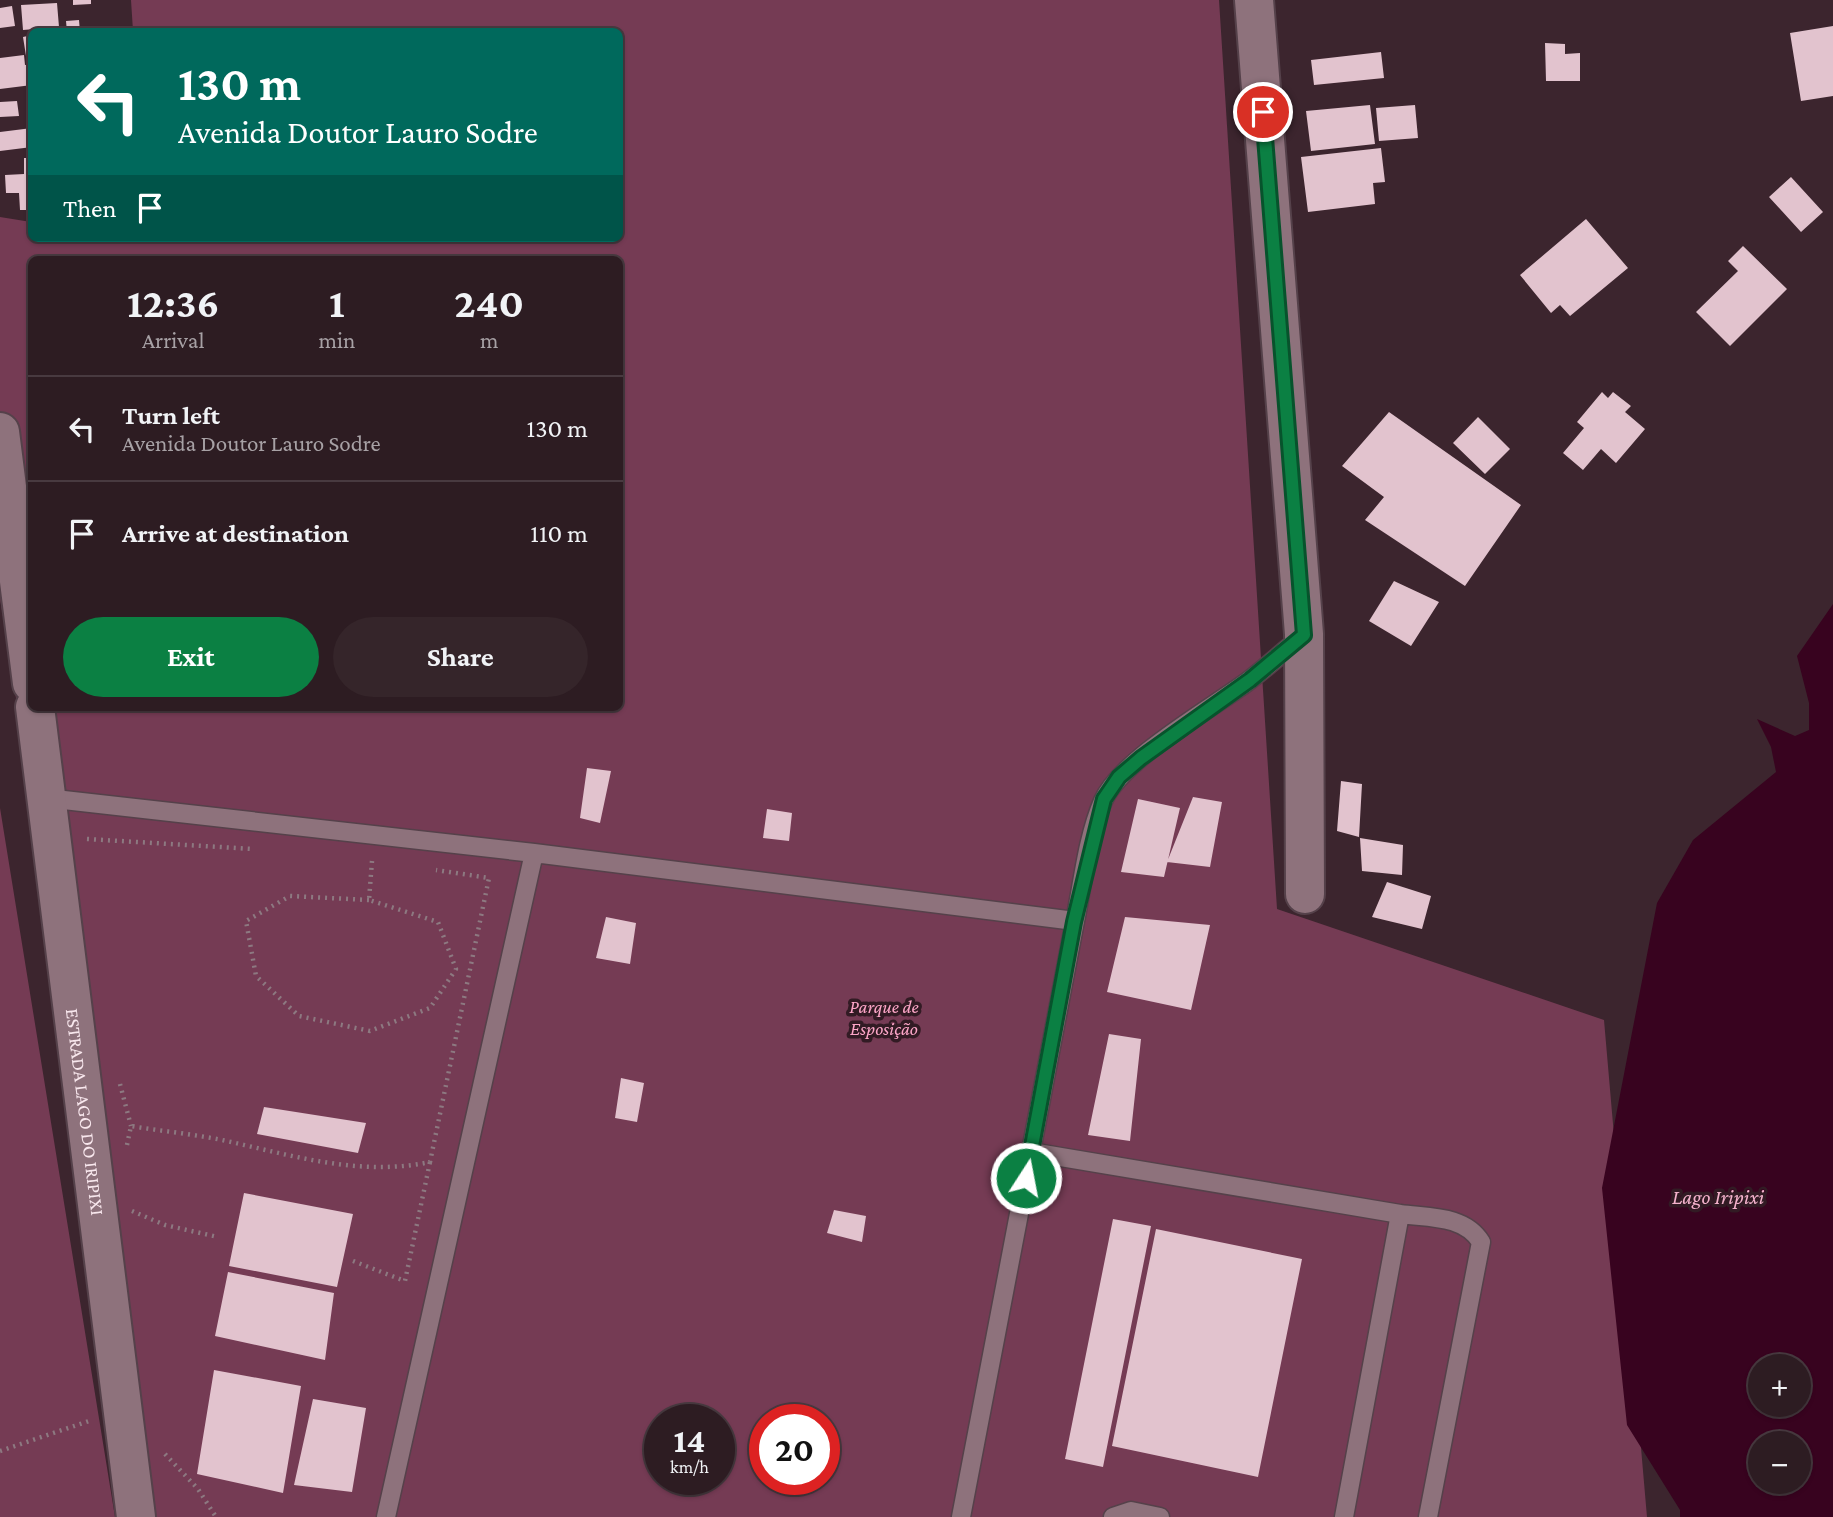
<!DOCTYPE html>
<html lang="en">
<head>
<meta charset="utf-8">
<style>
	:root { --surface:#2d1c22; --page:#35252a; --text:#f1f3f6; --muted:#a7a1a5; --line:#483a40; --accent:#0b8043 }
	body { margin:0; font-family:"Crimson Pro",serif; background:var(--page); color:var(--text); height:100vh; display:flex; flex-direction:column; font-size:26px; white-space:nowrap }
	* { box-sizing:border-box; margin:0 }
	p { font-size:23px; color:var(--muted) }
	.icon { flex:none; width:38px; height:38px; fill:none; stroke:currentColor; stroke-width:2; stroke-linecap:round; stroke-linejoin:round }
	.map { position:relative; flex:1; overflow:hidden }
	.panel { position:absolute; left:28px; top:256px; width:595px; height:455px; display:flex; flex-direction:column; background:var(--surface); border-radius:10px; box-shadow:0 2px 5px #0004,0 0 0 2px var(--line) }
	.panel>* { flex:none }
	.guide { position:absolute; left:28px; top:28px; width:595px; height:214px; border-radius:10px; box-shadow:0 2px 5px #0004,0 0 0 2px var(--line); background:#00695c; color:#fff; overflow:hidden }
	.controls { position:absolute; left:1748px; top:1354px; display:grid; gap:14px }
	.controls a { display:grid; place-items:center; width:63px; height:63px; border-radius:50%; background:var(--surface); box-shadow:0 2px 5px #0004,0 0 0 2px var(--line); font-size:35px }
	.speed { position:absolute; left:644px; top:1404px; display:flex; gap:14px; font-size:35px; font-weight:700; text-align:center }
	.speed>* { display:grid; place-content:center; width:91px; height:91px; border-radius:50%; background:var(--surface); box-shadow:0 2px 5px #0004,0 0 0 2px var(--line); line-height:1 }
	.speed small { font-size:18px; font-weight:400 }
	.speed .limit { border:10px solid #d22; background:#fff; color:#111 }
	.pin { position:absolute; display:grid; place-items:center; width:60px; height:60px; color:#fff; margin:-30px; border:4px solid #fff; border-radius:50%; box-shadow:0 2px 7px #0007 }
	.me { position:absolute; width:77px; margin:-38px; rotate:11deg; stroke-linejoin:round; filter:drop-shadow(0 0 5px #0008) }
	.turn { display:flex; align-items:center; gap:24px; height:147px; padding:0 35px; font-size:32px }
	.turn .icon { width:91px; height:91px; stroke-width:2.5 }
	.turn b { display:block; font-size:49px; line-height:60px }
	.then { display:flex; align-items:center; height:66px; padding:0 35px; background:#0003; gap:14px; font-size:26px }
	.eta { display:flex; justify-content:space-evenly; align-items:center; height:119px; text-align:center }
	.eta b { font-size:42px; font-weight:700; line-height:49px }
	.action { display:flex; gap:14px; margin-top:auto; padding:14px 35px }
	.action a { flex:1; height:80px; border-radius:42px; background:var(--accent); color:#fff; font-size:28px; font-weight:700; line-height:80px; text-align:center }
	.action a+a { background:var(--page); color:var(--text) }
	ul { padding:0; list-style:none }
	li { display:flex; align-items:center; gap:21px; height:105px; padding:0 35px; border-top:2px solid var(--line) }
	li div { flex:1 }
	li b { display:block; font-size:26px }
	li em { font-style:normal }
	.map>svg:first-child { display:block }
	.green { fill:#753b54; fill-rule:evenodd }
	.water { fill:#38031f; fill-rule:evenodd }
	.building { fill:#e2c3ce }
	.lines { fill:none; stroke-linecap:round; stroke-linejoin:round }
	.lane-casing { stroke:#55414a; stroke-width:21 }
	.secondary-casing { stroke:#55414a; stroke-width:42 }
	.path { stroke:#8d7981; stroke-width:4.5; stroke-dasharray:2 5; stroke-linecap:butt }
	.lane { stroke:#8e727c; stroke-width:18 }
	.secondary { stroke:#8e727c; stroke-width:38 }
	.route-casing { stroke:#07532c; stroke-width:18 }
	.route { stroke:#0b8043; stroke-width:12 }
	.labels { text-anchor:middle; stroke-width:7; stroke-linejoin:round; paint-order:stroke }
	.park-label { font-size:19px; font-style:italic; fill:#fda6c8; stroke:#321b24 }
	.street-label { font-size:19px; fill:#f8e7ed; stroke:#321b24 }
	.water-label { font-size:21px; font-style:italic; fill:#f4b2cc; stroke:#321b24 }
</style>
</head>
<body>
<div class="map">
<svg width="1833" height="1517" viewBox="0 0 1833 1517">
	<rect width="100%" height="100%" fill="#3c252e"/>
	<!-- green -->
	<path class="green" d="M131,0H1219L1277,909L1604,1020L1647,1517H147L0,598V217L31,222L32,238H121L144,242V238H620V32L133,31ZM32,259H620V707H32ZM660,1419H719V1479H660ZM765,1419H824V1479H765Z
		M0,808L115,1517H0Z"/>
	<!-- water -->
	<path class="water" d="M1833,604V1517H1680V1510L1627,1425L1602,1188L1657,903L1693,840L1776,772L1771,747L1757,719L1795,736L1809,730V703L1797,656ZM1760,1367H1799V1405H1760ZM1760,1444H1799V1482H1760Z"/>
	<!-- building -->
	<path class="building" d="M73,0H91V4L73,5Z
		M57,3L59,27L23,30L21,5Z
		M12,6L15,26L0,28V8Z
		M79,20L80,32H67L66,21Z
		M1833,26V96L1801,101L1790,33Z
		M32,35V56H26L23,37Z
		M1545,43L1565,44V54L1580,53V81H1546Z
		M1381,52L1384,78L1314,85L1311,60Z
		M24,55L25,65L32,64V85L0,89V58Z
		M17,101L19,116L0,117V102Z
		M1370,105L1375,144L1311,151L1306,111Z
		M1415,105L1418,138L1379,141L1376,108Z
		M32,128V147L0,151V132Z
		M1381,148L1385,182L1373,183L1375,204L1308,212L1301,157Z
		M24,158H32V210H20L19,193H6L5,175L24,174Z
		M1791,177L1823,212L1801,232L1769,197Z
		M1586,219L1628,268L1570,316L1560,305L1551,313L1520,275Z
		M1743,246L1787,289L1730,346L1696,312L1738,271L1728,261Z
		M1602,392L1608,398L1613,392L1631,406L1625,412L1645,429L1616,463L1601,449L1583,470L1563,453L1584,428L1577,422Z
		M1389,412L1521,505L1465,586L1365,520L1384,497L1342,466Z
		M1478,417L1510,449L1485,474L1453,443Z
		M1394,581L1439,602L1411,646L1369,621Z
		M587,768L611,771L600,823L580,818Z
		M1341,781L1362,784L1359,837L1337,831Z
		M1193,797L1222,802L1210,867L1167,862Z
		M1138,799L1180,808L1164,877L1121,872Z
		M767,809L792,813L789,841L763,838Z
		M1360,838L1403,845L1402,875L1362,871Z
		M1387,882L1431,896L1422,929L1372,917Z
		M606,917L636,923L630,964L596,958Z
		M1125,917L1210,925L1191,1010L1107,992Z
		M1109,1034L1141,1039L1130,1141L1088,1135Z
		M621,1078L644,1083L637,1122L615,1118Z
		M264,1107L366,1123L358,1153L257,1134Z
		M244,1193L353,1214L337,1287L229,1266Z
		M834,1210L866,1216L862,1242L827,1233Z
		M1113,1219L1151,1226L1103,1467L1065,1459Z
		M1156,1229L1302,1259L1258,1477L1112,1446Z
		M228,1272L334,1293L325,1360L215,1336Z
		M214,1370L301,1386L283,1493L197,1474Z
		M313,1399L366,1408L352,1492L294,1485Z"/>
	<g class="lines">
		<defs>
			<path id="lane" d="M46,798L534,853L1075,921
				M1031,1152L1400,1214L1344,1517
				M1400,1214C1429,1218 1464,1215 1481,1242L1428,1517
				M386,1517L534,853
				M961,1517L1075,921C1083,882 1087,838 1103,801C1121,760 1210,709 1247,682C1266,668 1283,652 1301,637
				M1113,1517L1131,1511L1160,1517"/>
			<g id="secondary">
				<path d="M1254,0L1304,634L1305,894"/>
				<path d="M0,432L32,683"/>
				<path id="s1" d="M35,707L136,1517"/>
			</g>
		</defs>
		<!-- lane casing -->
		<use href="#lane" class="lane-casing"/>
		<!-- secondary casing -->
		<use href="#secondary" class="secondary-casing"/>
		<!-- path -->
		<path class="path" d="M87,839L253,849
			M369,900L290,896L246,921L256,976L299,1016L370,1031L430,1008L456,969L438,922L369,900L372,861
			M120,1084L131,1126
			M127,1145L131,1126C161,1131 192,1134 222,1140C291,1155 359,1177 430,1162L489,878L436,870
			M132,1211L165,1225L218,1237
			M353,1261L405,1281L430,1162
			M0,1451L89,1421
			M165,1454L198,1489L216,1517"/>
		<!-- lane -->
		<use href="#lane" class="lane"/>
		<!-- secondary -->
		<use href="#secondary" class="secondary"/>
	</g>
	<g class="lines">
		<defs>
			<path id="route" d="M1026,1178L1074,922L1104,799L1119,777L1141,758L1250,680L1304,635L1263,112"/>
		</defs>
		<!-- route casing -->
		<use href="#route" class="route-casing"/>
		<!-- route -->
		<use href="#route" class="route"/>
	</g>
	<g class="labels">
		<!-- park labels -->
		<g class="park-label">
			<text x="884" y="1013">Parque de<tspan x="884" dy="22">Esposição</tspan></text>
		</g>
		<!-- street labels -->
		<g class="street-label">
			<text dy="7" stroke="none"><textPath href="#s1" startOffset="408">ESTRADA LAGO DO IRIPIXI</textPath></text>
		</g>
		<!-- water labels -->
		<g class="water-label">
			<text x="1718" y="1204">Lago Iripixi</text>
		</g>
	</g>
</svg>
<div class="controls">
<a>+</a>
<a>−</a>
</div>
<div class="speed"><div>14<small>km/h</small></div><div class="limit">20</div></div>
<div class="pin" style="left:1263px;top:112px;background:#d93025"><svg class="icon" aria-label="arrive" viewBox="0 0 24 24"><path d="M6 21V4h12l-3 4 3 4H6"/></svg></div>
<svg class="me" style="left:1026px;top:1178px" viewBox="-20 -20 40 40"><circle r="17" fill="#0b8043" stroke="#fff" stroke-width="3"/><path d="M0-11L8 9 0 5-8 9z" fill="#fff"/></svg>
<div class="guide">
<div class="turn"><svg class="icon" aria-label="left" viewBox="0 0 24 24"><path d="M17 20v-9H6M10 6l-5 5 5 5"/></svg><div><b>130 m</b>Avenida Doutor Lauro Sodre</div></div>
<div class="then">Then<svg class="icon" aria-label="arrive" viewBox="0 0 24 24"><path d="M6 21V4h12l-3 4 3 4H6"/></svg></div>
</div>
<section class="panel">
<div class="eta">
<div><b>12:36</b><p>Arrival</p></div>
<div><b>1</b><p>min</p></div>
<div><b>240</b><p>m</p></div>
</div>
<ul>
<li><svg class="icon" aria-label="left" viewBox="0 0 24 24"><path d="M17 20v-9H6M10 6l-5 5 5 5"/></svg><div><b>Turn left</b><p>Avenida Doutor Lauro Sodre</p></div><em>130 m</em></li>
<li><svg class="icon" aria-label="arrive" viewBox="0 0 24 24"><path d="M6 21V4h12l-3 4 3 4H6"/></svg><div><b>Arrive at destination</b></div><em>110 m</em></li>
</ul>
<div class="action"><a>Exit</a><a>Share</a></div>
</section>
</div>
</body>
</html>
